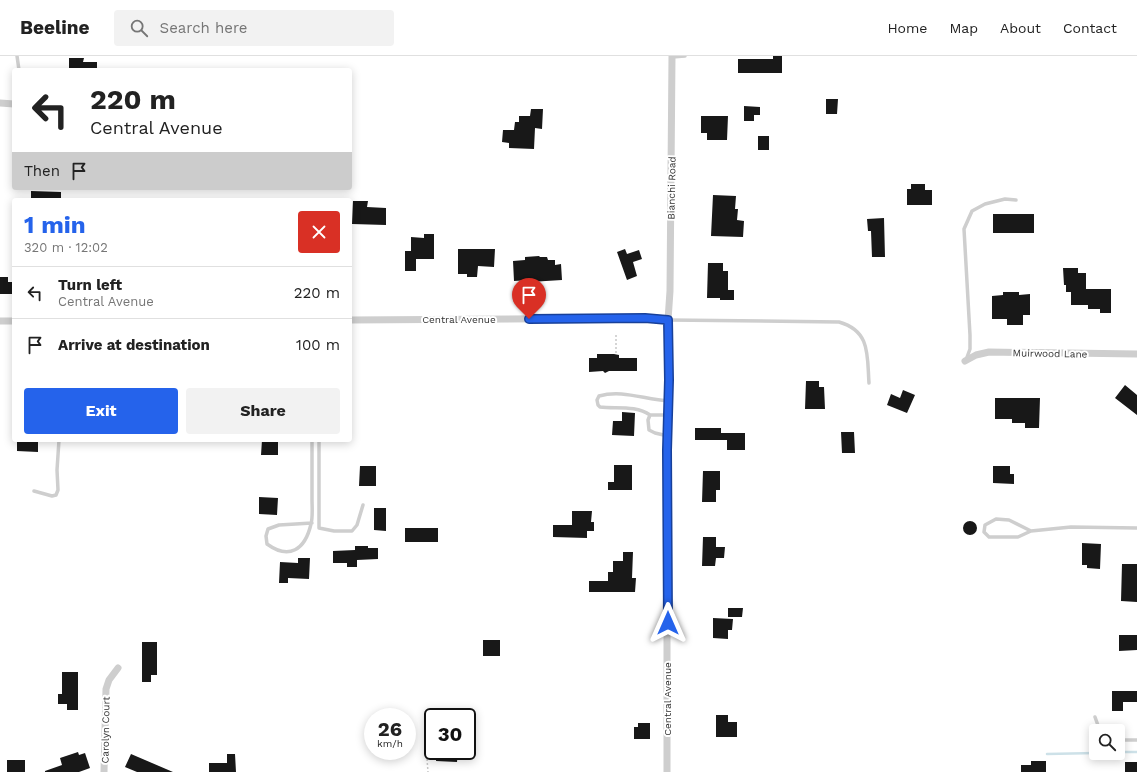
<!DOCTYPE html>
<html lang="en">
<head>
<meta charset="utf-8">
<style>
	:root { --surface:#fff; --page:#f2f2f2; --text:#222; --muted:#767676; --line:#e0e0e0; --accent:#2563eb }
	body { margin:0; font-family:"Work Sans",sans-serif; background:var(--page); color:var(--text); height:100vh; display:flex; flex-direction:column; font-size:15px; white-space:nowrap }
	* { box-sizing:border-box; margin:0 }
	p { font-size:13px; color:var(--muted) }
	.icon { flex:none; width:22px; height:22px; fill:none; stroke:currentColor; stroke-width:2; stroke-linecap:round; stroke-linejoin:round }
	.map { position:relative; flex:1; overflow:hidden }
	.drawer { position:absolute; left:12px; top:142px; width:340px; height:244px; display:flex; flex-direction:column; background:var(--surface); border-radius:4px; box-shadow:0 2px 10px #0003 }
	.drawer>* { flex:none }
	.top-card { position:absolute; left:12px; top:12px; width:340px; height:122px; border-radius:4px; box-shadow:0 2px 10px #0003; background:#fff; color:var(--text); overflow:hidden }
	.tools { position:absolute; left:1089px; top:668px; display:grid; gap:8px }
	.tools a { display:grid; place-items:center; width:36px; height:36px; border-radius:4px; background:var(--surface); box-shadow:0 2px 10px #0003; font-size:20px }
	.speed { position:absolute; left:364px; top:652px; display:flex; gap:8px; font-size:20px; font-weight:700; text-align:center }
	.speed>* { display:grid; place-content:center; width:52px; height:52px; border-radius:50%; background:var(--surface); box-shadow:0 2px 10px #0003; line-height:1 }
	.speed small { font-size:10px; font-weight:400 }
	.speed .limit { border:2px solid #111; border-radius:6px; background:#fff; color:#111 }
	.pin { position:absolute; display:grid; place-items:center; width:34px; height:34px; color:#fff; margin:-41px -17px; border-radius:50% 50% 50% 0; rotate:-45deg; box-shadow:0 0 4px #0007 }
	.pin .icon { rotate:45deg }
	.me { position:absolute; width:44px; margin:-22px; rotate:0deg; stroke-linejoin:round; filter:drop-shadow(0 0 3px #0008) }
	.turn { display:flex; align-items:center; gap:14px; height:84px; padding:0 12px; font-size:18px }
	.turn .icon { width:52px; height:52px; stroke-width:2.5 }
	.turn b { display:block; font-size:28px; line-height:34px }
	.then { display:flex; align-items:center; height:38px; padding:0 12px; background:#0003; gap:8px; font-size:15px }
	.round { display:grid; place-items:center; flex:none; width:42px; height:42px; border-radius:4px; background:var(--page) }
	.headline { display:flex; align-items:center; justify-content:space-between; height:68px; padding:0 12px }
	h1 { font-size:24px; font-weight:700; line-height:30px; color:var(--accent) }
	.primary-button { display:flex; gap:8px; margin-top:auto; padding:8px 12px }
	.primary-button a { flex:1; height:46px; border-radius:4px; background:var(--accent); color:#fff; font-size:16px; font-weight:700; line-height:46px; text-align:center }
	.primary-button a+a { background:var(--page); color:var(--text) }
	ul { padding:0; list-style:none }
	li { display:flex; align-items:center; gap:12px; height:52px; padding:0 12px; border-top:1px solid var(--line) }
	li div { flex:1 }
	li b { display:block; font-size:15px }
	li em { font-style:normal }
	header { display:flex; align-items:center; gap:24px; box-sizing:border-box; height:56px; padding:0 20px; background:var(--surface); border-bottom:1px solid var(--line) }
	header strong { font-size:19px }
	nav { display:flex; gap:22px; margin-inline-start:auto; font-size:14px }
	.search { width:280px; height:36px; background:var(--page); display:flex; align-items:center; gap:10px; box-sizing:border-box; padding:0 14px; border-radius:4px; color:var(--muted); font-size:15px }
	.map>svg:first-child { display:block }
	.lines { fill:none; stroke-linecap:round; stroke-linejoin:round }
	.stream { stroke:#cde1e8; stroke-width:2.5 }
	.building { fill:#181818 }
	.path { stroke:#c8c8c8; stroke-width:1.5; stroke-dasharray:2 2; stroke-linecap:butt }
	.lane { stroke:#cecece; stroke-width:3.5 }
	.street { stroke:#cecece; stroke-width:7 }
	.route-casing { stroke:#184099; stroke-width:10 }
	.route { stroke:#2563eb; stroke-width:7 }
	.labels { text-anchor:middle; stroke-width:4; stroke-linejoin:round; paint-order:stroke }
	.street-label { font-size:10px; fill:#313131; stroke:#fff }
</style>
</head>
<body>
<header>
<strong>Beeline</strong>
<div class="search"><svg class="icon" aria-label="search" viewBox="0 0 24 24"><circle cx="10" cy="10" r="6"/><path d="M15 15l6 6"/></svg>Search here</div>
<nav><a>Home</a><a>Map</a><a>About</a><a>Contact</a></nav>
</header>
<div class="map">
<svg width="1137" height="716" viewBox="0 0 1137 716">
	<rect width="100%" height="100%" fill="#fff"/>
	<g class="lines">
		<!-- stream -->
		<path class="stream" d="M1118,696H1137
			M1047,698L1096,697"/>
	</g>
	<!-- building -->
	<path class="building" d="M773,0H782V17H738V3H773Z
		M69,2H84L83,6H97V14H69Z
		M826,43H838L837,58H826Z
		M744,50L760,51V59H754V65H744Z
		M531,53H543L542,73L535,72L534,93L509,92V87L502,86L503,74H514L515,66H519V60H530Z
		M701,60H728L727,84H707V77H701Z
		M758,80H769V94H758Z
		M911,128H925V134H932V149H907V133H911Z
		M31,135L61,136V144H31Z
		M713,139L736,140L735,153H738L737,164L744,165L743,181L711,180Z
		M353,145H368L367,151L386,152V169L352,168Z
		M993,158H1034V177H993Z
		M884,162L885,201H872L871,175H868L867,163Z
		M424,178H434V203H416V215H405V195H411V181L424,182Z
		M458,193H495L494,211L478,210L477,221H467V218H458Z
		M625,193L627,198L639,194L642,203L633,206L637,220L627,224L617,196Z
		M539,200L540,201H547L548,204H555V209L561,208L562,224L530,226V224L514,225L513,205L525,204V201Z
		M708,207H723V215H728V234H734V244H720V242H707Z
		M1063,212H1078V217H1086V233H1111V257H1100V253H1088V249H1071V236H1066V229H1064Z
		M0,221H8V226H14V238H0Z
		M1003,236H1019V239L1030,238V259H1023V269H1007V263H992V240L1003,239Z
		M597,298H614L619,299V302H637V315H609L605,317L603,315L589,316V302H597Z
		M806,325H819V331H824L825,353H805Z
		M1125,329L1137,339V359L1115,342Z
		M903,334L915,339L907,357L887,349L891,338L900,342Z
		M995,342H1040L1039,372H1025V367H1012V363H995Z
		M622,356L635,357L634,380L612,379L613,365H622Z
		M695,372H721V377H745V394H727V384H695Z
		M841,376H854L855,397H842Z
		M17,384H38V396L17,395Z
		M262,384H278V399H261Z
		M614,409H632V434H608V426H614Z
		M360,410H376V430H359Z
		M993,410H1010V418H1014V428L993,427Z
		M703,415H720V434H716V446H702Z
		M259,441L278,442L277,459L259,458Z
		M374,452H386V475L374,474Z
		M572,455H592L591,466H594V475H587V482L553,481V469H572Z
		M963 472a7 7 0 1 1 14 0a7 7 0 1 1-14 0Z
		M405,472H438V486H405Z
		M703,481H716V491H725L724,502H716L715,510H702Z
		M1082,487L1101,488L1100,513L1087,512V509H1082Z
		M355,490H368V492H378V503L357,504V511H347V507H333V495L355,494Z
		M623,496H633L632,522H636L635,536H589V525H608V516H613V505H623Z
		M298,502H310L309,523L288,522V527H279L280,506L298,507Z
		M1122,508H1137V546L1121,545Z
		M728,552H743L742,561H728Z
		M713,562L733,563L732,574H728V583L713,582Z
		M1119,579H1137V594L1119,595Z
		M483,584H500V600H483Z
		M142,586H157V619H151V626H142Z
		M62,616H78V654H67V648H58V638H62Z
		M1112,635H1137V646H1123V655H1112Z
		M716,659H728V666H737V681H716Z
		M638,667H650V683H634V671H638Z
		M437,695H458L457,706L436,705Z
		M78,696L79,699L85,697L90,712L79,716H45V715L62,709L60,702Z
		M131,698L173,716H137L125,711Z
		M227,698H235L236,716H209V707H227Z
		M7,704H25V716H7Z
		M1031,705H1046V716H1021V709H1031Z
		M1125,706H1137V716H1125Z"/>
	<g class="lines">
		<!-- path -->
		<path class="path" d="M616,279V299
			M427,703L428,716"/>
		<!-- lane -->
		<path class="lane" d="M17,0L19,14
			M672,1L685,0
			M668,264L839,266C871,275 867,300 869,327
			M966,304L970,293V279L964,173L972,155L985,148L1005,143L1016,144
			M650,359C636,349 616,353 600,351L598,349L597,344L599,340C623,333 645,344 669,345
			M668,380L655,377L649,374L648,364L650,359H668
			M319,384V472L334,475H352L357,469L363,449
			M34,435L52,440L56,439L58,434L57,414L59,384
			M312,467L279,469L268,473L266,480L267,488C289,504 305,494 311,468C313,461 312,451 312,443C312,424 312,404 312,384
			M1031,475L1009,464L996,463L985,469L984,476L989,481H1018L1031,475L1071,471L1137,472
			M1095,661L1100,675
			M1118,684H1137"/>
		<!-- street -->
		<path class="street" d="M0,47L14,48
			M350,264L645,262L668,264L669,325L667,394V716
			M668,264L670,235L672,0
			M0,265H14
			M965,305L976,299L989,296L1137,298
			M104,716L106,633L109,624L118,612"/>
	</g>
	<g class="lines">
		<defs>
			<path id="route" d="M529,263L645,262L668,264L669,324L667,394L668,567"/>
		</defs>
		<!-- route casing -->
		<use href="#route" class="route-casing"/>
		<!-- route -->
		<use href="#route" class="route"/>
	</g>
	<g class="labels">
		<!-- street labels -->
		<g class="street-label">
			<text transform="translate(671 132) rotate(-89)" y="4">Bianchi Road</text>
			<text x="459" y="267">Central Avenue</text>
			<text transform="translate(1050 297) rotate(1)" y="4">Muirwood Lane</text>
			<text transform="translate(667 643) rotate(-90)" y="4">Central Avenue</text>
			<text transform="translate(105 674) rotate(-89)" y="4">Carolyn Court</text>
		</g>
	</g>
</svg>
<div class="tools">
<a><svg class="icon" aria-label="search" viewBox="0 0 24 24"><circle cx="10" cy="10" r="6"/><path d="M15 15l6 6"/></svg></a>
</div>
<div class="speed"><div>26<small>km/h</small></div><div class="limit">30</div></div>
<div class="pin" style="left:529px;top:263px;background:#d93025"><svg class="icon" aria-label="arrive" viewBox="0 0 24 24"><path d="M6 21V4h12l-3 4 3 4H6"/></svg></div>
<svg class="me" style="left:668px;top:567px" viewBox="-20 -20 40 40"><path d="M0-17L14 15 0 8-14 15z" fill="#2563eb" stroke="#fff" stroke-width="4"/></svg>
<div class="top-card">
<div class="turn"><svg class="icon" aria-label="left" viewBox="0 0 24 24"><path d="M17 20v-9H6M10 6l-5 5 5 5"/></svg><div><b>220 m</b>Central Avenue</div></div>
<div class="then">Then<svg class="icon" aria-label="arrive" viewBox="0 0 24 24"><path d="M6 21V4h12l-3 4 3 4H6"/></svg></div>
</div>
<section class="drawer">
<div class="headline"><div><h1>1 min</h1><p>320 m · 12:02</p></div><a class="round" style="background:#d93025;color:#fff"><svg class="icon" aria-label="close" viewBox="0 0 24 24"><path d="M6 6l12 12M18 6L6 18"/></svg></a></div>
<ul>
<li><svg class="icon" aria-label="left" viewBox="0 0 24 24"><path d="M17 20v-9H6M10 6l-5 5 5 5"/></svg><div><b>Turn left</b><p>Central Avenue</p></div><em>220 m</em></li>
<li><svg class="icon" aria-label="arrive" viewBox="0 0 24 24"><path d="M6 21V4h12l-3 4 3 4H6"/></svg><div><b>Arrive at destination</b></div><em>100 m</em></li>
</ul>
<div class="primary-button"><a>Exit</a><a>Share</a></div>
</section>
</div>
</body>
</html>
